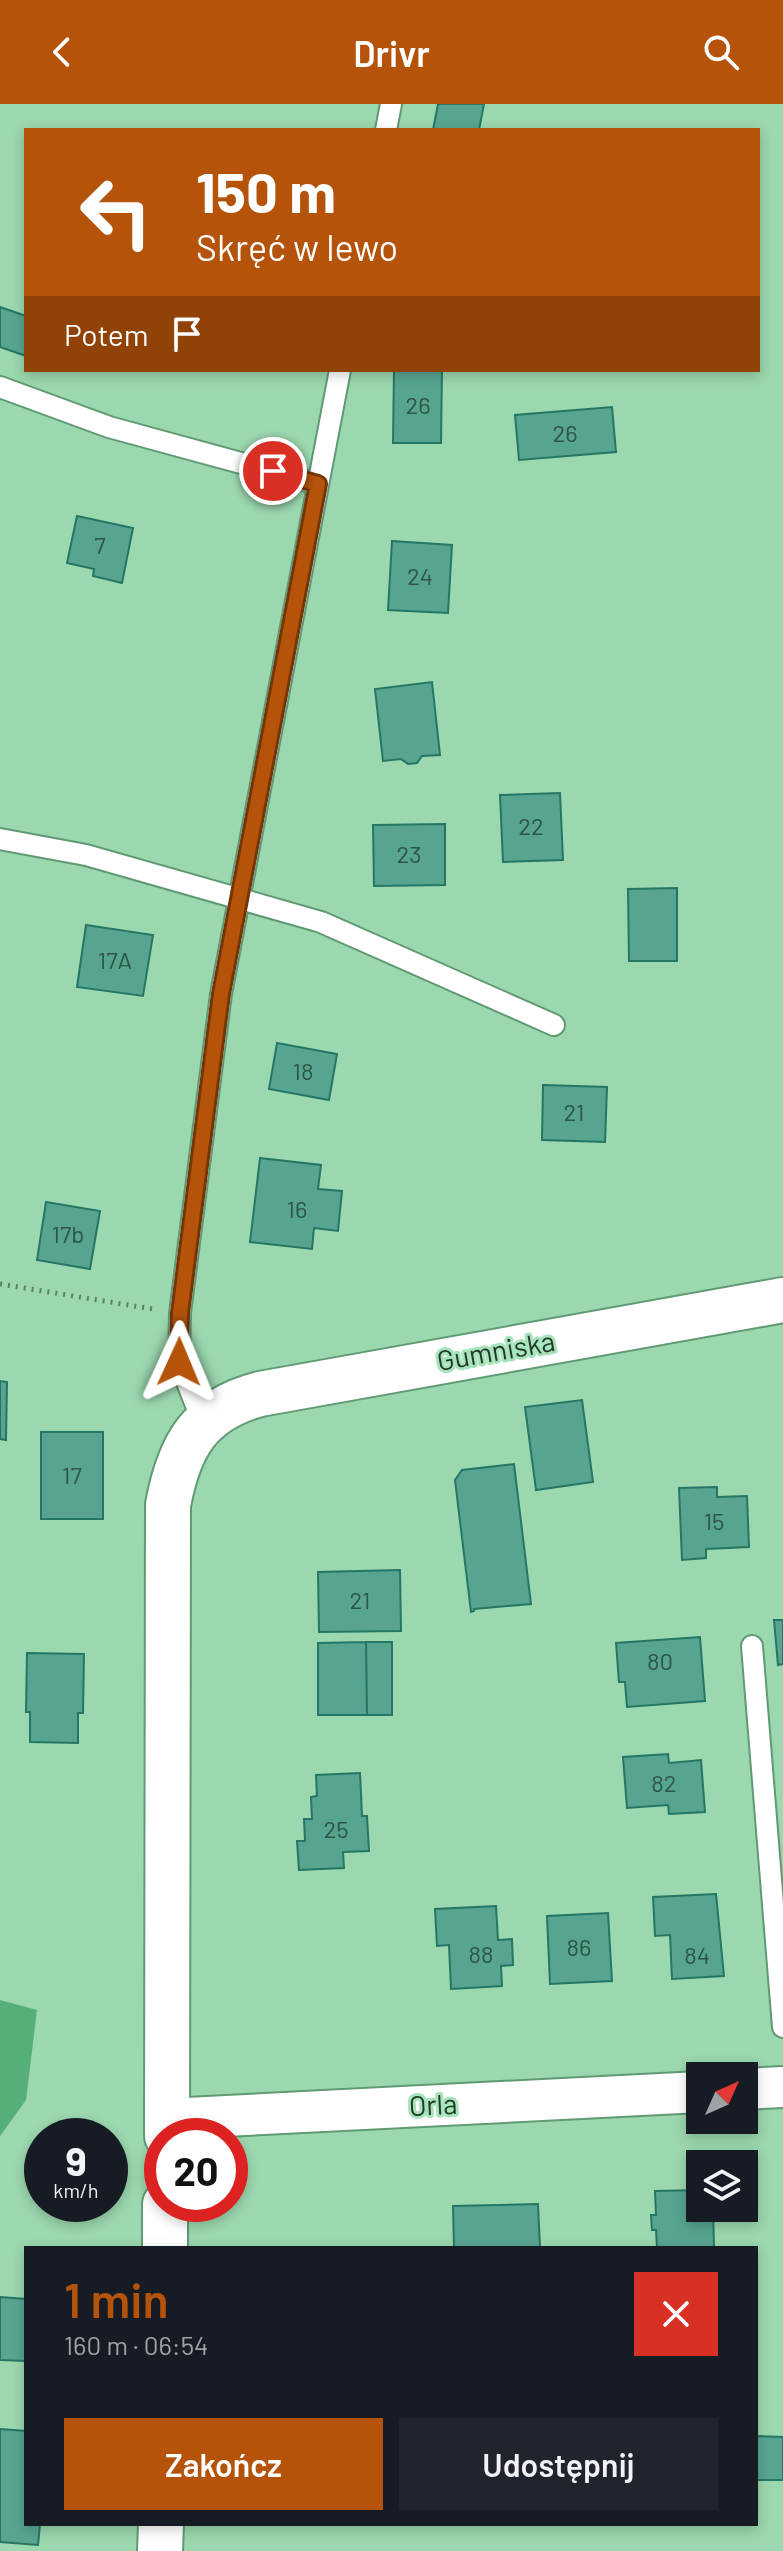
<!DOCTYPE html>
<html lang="pl">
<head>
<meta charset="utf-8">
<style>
	:root { --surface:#171b24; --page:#20242c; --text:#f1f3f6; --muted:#9ea1a6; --accent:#b45309 }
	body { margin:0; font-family:Barlow,sans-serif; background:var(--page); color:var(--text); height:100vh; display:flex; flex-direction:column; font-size:30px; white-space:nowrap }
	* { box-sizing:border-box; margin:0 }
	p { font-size:26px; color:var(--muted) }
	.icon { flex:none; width:44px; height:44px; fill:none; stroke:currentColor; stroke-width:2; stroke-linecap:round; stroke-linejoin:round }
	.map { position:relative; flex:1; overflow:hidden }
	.panel { position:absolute; left:24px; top:2142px; width:734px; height:280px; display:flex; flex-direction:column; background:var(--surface); border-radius:0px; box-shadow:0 4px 12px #0003 }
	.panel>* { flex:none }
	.top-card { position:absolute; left:24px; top:24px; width:736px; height:244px; border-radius:0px; box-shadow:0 4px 12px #0003; background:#b45309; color:#fff; overflow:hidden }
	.needle { width:52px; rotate:45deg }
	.controls { position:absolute; left:686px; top:1958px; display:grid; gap:16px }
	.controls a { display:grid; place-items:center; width:72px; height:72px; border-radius:0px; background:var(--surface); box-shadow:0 4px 12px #0003; font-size:40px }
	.speed { position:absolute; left:24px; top:2014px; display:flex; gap:16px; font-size:40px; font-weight:700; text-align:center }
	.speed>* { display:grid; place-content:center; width:104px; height:104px; border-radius:50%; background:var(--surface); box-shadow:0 4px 12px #0003; line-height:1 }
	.speed small { font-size:20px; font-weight:400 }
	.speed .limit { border:12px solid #d22; background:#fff; color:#111 }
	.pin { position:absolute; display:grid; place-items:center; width:68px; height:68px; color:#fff; margin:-34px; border:4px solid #fff; border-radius:50%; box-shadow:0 2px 8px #0007 }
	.me { position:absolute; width:88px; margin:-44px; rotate:1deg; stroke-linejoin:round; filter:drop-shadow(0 0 6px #0008) }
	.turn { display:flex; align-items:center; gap:28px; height:168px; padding:0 40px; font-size:36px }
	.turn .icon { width:104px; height:104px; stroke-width:2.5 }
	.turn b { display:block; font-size:56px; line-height:68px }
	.then { display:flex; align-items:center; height:76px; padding:0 40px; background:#0003; gap:16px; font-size:30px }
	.round { display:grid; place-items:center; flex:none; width:84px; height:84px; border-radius:0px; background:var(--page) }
	.overview { display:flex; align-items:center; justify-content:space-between; height:136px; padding:0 40px }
	h1 { font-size:48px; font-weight:600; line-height:60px; color:var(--accent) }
	.action { display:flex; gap:16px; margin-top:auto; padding:16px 40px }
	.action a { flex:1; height:92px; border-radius:0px; background:var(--accent); color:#fff; font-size:32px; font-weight:600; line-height:92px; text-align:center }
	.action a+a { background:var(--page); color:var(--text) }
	header { display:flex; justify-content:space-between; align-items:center; height:104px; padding:0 40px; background:var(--accent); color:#fff; font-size:36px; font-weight:600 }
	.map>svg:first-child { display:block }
	.forest { fill:#56ae78 }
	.building { fill:#57a591; stroke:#247764; stroke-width:2 }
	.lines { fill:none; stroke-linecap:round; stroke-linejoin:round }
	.lane-casing { stroke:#609a74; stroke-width:24 }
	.street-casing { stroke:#609a74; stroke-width:44 }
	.secondary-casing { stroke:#609a74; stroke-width:48 }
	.path { stroke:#598267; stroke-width:5; stroke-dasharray:2 6; stroke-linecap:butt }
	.lane { stroke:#fff; stroke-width:20 }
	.street { stroke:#fff; stroke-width:40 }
	.secondary { stroke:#fff; stroke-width:44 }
	.route-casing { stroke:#753606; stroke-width:20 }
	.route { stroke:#b45309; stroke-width:14 }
	.labels { text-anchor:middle; stroke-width:6; stroke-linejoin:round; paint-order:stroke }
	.number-label { font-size:24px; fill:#2f5544 }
	.street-label { font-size:28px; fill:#223a2a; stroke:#a8e4bb }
</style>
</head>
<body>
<header><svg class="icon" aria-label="back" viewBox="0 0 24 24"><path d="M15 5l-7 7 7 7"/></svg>Drivr<svg class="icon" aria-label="search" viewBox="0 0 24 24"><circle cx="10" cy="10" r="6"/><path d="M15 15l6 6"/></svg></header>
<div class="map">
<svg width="783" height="2447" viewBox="0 0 783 2447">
	<rect width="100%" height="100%" fill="#9bd7af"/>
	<!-- forest -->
	<path class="forest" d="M0,1896L37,1906L26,1996L0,2032Z"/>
	<!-- building -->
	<path class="building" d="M438,0H484L479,26H433Z
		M0,203L26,212V252L0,243Z
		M394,266H442L441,339H393Z
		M612,303L616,348L519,356L515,311Z
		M77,412L133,424L122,479L93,472L94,465L67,459Z
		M392,437L452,441L448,509L388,506Z
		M432,578L440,651L422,652L417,659L408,660L401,655L383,657L375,585Z
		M560,689L563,756L503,758L500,691Z
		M445,720V781L374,782L373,721Z
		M677,784V857H629L628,785Z
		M86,821L153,831L143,892L77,883Z
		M277,939L337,950L329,996L269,985Z
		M543,981L607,983L605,1038L542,1036Z
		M260,1054L321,1061L318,1085L342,1087L338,1127L314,1124L312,1145L250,1138Z
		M46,1098L100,1107L90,1165L37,1156Z
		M0,1277L7,1278L6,1336L0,1335Z
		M582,1296L593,1378L536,1386L525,1303Z
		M41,1328H103V1415H41Z
		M514,1360L531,1500L474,1505V1507L471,1508L455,1376L462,1366Z
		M717,1383V1393L747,1392L749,1443L706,1445V1454L682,1456L679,1384Z
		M400,1466L401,1527L319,1528L318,1468Z
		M774,1516H783V1560L778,1561Z
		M700,1533L705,1597L627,1603L625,1578H619L616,1539Z
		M366,1538H392V1611H367Z
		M366,1538L367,1611H318V1539Z
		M27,1549L84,1550L83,1609H78V1639L30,1638V1608H26Z
		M668,1650L669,1659L701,1656L705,1708L669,1710L668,1701L627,1704L623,1653Z
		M360,1669L362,1712H367L369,1747L343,1748L344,1764L299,1766L297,1737H305L304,1715H312L311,1693L317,1692L316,1671Z
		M716,1790L724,1872L672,1875L670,1831L655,1832L653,1793Z
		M496,1802L498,1836L512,1835L513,1861L501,1862L502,1882L451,1885L449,1841L437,1842L435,1805Z
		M608,1809L612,1877L550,1880L547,1812Z
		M700,2086V2104H713L714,2144H657L656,2126H652L651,2111H656L655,2087Z
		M538,2100L540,2144H454L453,2102Z
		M0,2193L26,2195V2257L0,2256Z
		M0,2325L26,2327V2420H40L38,2441L0,2438Z
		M756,2332L783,2333V2376H757Z"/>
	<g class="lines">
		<defs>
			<path id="lane" d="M386,26L391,0
				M0,283L109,323L318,380
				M0,735L86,751L321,818L554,921
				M203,1319L179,1258L180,1209L221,890L340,266
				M752,1542L783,1923"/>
			<path id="street" d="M744,1985L783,1983
				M167,2015L700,1988"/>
			<path id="secondary" d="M167,2032L168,1401C179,1342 199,1306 260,1290L783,1196
				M165,2144V2100
				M160,2447L161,2420"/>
		</defs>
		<!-- lane casing -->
		<use href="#lane" class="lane-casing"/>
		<!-- street casing -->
		<use href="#street" class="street-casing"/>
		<!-- secondary casing -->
		<use href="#secondary" class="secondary-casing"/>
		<!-- path -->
		<path class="path" d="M0,1180L153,1205"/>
		<!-- lane -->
		<use href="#lane" class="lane"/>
		<!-- street -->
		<use href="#street" class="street"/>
		<!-- secondary -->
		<use href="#secondary" class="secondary"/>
	</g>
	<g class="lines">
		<defs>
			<path id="route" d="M179,1258L180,1209L221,890L318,380L273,367"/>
		</defs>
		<!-- route casing -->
		<use href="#route" class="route-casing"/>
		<!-- route -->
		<use href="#route" class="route"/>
	</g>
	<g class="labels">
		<!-- number labels -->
		<g class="number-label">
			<text x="418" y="310">26</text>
			<text x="565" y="338">26</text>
			<text x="100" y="450">7</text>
			<text x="420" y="481">24</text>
			<text x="531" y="731">22</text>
			<text x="409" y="759">23</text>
			<text x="115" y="865">17A</text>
			<text x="303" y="976">18</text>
			<text x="574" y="1017">21</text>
			<text x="297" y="1114">16</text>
			<text x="68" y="1139">17b</text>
			<text x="72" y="1380">17</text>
			<text x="714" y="1426">15</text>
			<text x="360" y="1505">21</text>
			<text x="660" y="1566">80</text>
			<text x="664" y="1688">82</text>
			<text x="336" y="1734">25</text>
			<text x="579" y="1852">86</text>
			<text x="481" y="1859">88</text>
			<text x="697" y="1860">84</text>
		</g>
		<!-- street labels -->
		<g class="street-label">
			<text transform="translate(496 1247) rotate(-10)" y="10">Gumniska</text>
			<text transform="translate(433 2001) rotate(-3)" y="10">Orla</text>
		</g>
	</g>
</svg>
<div class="controls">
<a><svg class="needle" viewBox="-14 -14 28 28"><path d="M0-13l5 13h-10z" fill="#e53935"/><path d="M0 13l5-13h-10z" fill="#9ea1a6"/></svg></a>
<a><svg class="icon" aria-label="layers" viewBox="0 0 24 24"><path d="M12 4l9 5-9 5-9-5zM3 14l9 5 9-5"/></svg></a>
</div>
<div class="speed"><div>9<small>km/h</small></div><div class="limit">20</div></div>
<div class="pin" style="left:273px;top:367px;background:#d93025"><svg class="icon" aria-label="arrive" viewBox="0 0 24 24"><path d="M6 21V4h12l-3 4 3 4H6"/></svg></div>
<svg class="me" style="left:179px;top:1258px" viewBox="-20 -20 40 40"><path d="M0-17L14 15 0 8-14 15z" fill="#b45309" stroke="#fff" stroke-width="4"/></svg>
<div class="top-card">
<div class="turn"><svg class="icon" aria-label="left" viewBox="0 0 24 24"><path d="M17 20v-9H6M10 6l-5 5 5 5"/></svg><div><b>150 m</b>Skręć w lewo</div></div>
<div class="then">Potem<svg class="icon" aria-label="arrive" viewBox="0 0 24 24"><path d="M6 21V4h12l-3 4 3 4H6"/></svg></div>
</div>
<section class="panel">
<div class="overview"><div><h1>1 min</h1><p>160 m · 06:54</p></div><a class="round" style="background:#d93025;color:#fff"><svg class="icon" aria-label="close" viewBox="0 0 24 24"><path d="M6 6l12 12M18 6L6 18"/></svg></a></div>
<div class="action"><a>Zakończ</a><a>Udostępnij</a></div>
</section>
</div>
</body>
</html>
